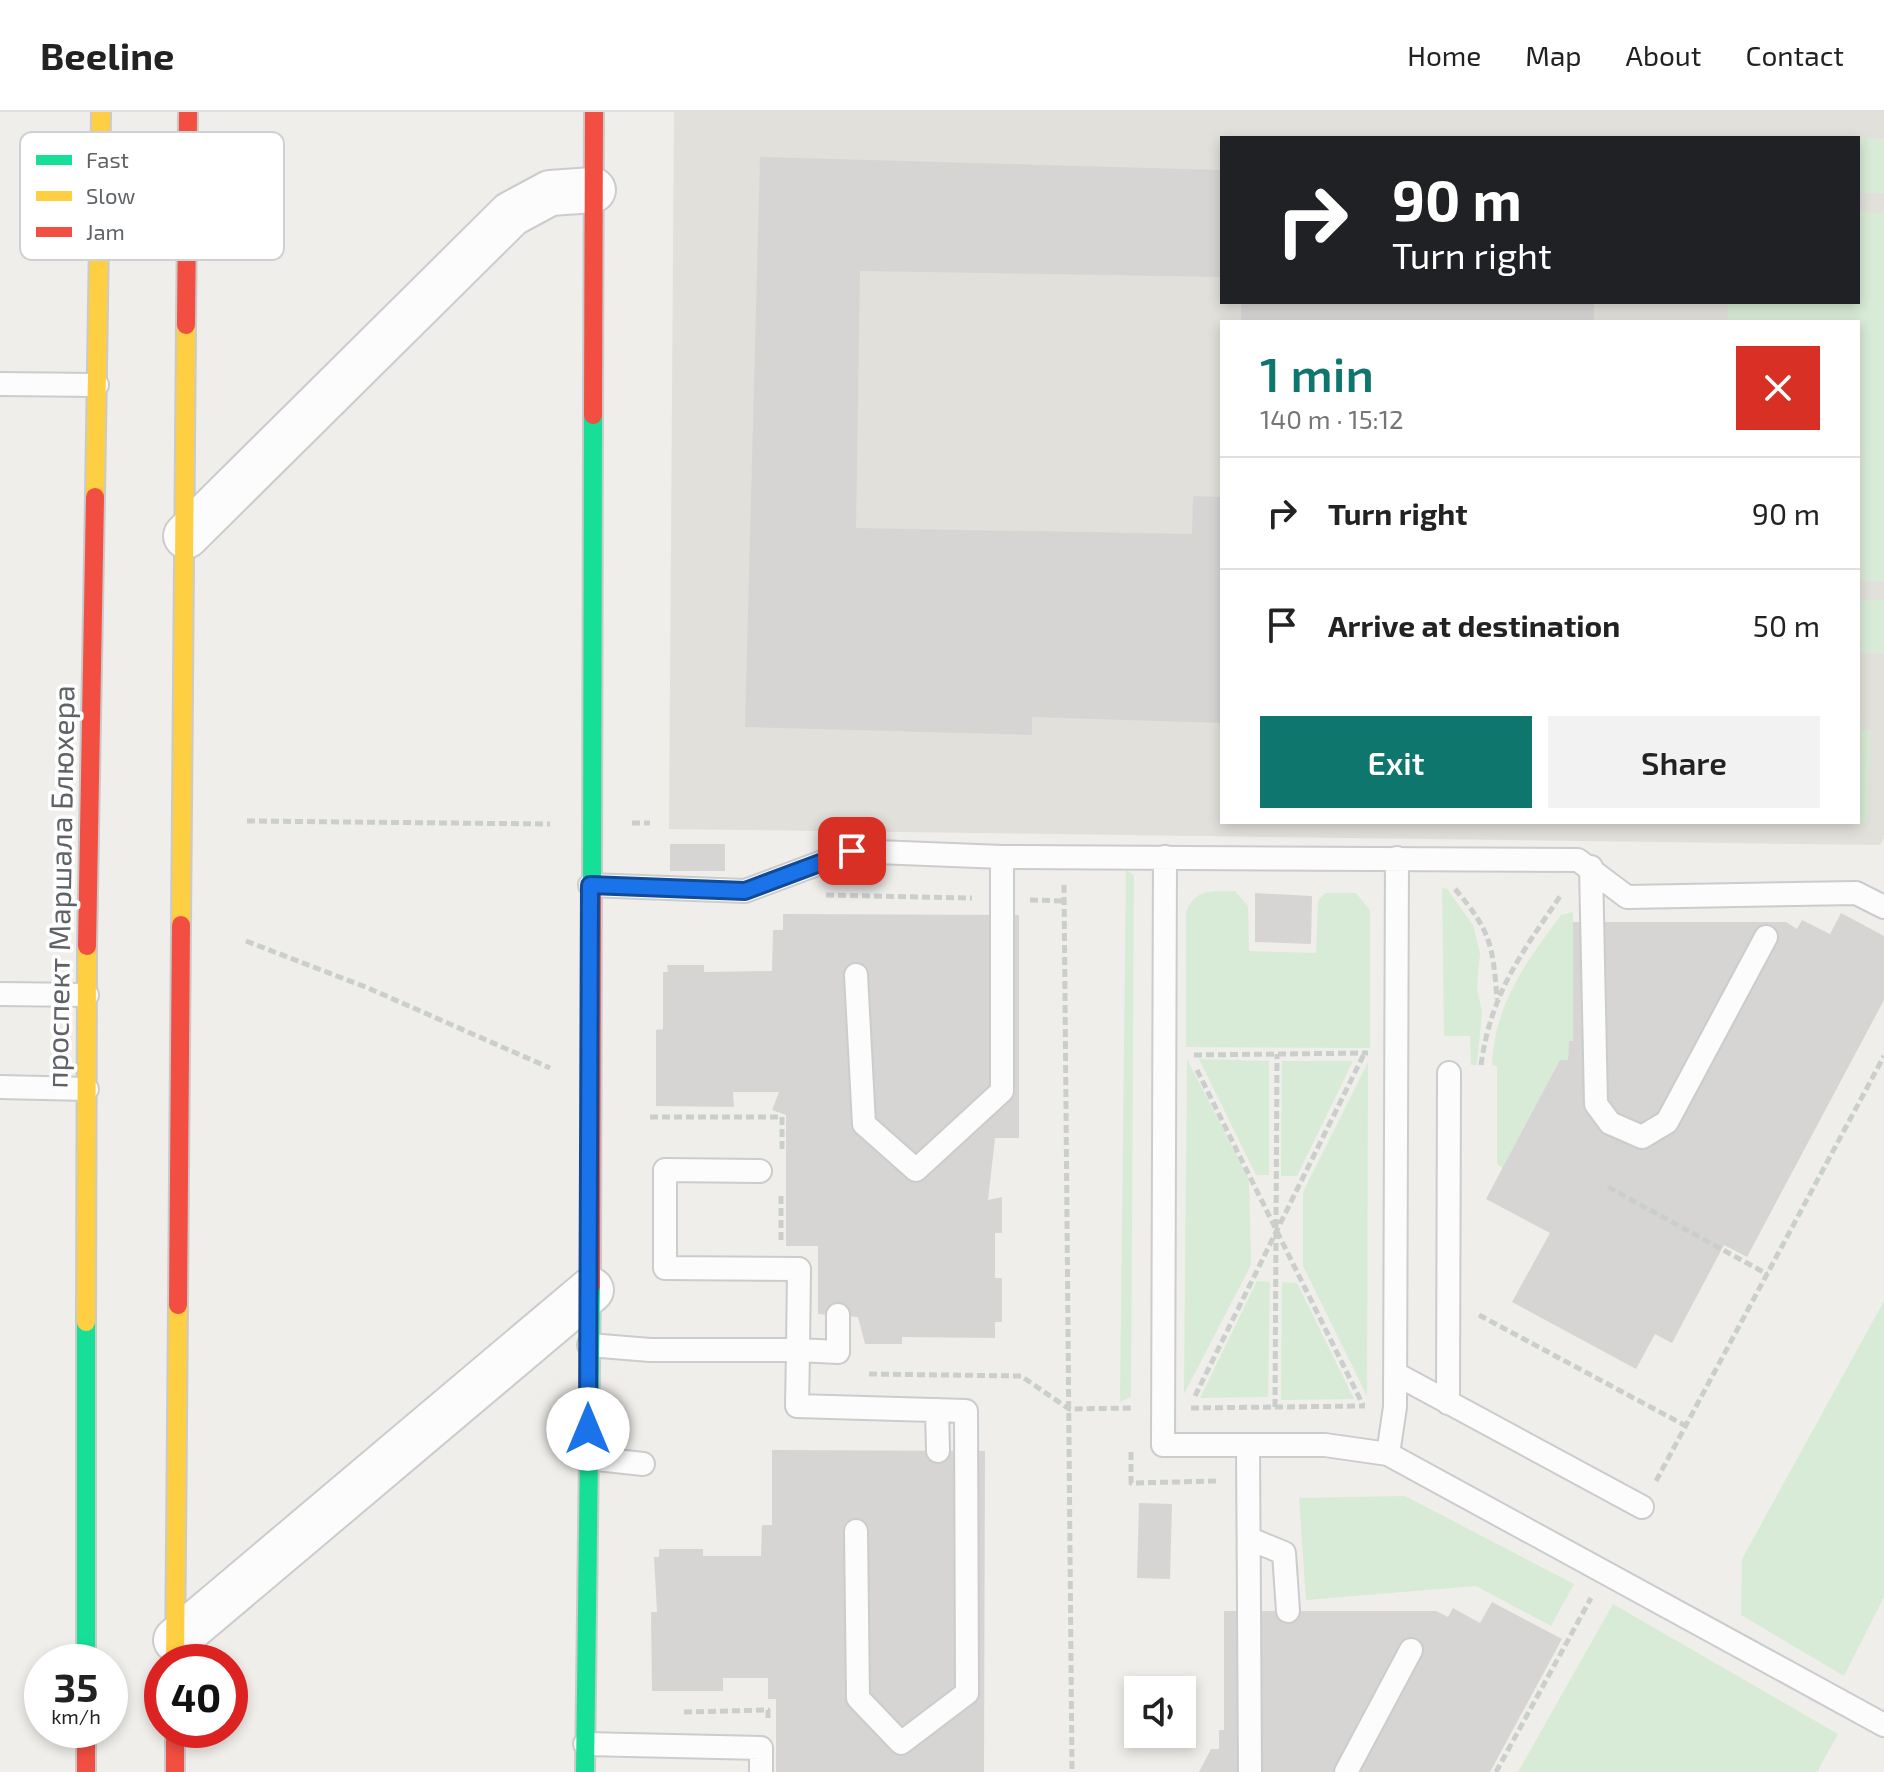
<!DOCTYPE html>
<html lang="en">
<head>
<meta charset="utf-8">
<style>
	:root { --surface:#fff; --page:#f2f2f2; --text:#222; --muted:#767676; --line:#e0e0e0; --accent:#0f766e }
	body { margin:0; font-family:"Exo 2",sans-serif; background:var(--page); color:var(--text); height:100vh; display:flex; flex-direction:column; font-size:30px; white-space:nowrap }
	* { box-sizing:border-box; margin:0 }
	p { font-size:26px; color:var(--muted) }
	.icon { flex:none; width:44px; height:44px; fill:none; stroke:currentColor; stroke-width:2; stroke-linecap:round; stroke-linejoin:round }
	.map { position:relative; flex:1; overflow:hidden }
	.drawer { position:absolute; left:1220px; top:208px; width:640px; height:504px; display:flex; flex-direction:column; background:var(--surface); border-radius:0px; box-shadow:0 4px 12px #0003 }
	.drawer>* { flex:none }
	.guide { position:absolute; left:1220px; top:24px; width:640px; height:168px; border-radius:0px; box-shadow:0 4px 12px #0003; background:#202124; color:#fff; overflow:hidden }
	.tools { position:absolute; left:1124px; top:1564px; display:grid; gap:16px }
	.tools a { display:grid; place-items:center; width:72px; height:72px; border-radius:0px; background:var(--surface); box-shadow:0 4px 12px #0003; font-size:40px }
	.speed { position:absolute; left:24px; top:1532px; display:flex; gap:16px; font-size:40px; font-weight:700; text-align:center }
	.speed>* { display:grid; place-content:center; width:104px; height:104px; border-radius:50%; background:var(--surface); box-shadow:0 4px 12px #0003; line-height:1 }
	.speed small { font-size:20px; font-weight:400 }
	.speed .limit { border:12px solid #d22; background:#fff; color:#111 }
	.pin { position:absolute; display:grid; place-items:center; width:68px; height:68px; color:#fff; margin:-34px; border-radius:16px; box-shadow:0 4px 12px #0006 }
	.me { position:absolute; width:88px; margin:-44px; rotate:0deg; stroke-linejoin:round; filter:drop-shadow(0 0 6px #0008) }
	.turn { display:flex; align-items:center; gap:28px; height:168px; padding:0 40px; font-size:36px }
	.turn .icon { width:104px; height:104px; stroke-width:2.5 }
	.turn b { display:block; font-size:56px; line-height:68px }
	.round { display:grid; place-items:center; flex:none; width:84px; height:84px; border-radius:0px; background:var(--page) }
	.headline { display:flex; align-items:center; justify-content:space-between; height:136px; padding:0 40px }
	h1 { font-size:48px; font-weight:600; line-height:60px; color:var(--accent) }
	.action { display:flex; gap:16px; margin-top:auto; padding:16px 40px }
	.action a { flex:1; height:92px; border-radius:0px; background:var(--accent); color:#fff; font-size:32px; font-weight:600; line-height:92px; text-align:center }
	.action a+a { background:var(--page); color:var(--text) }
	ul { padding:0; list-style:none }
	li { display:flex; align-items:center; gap:24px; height:112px; padding:0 40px; border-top:2px solid var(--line) }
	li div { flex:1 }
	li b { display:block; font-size:30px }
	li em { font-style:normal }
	header { display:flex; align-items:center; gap:48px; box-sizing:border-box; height:112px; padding:0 40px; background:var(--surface); border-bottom:2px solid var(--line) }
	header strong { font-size:38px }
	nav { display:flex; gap:44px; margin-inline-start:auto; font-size:28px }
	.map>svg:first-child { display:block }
	.education { fill:#e2e0da; fill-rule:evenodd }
	.green { fill:#d8ebd6 }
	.building { fill:#d6d5d3 }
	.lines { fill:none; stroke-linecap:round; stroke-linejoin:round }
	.lane-casing { stroke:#cbcccc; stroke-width:26 }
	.street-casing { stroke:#cbcccc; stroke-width:48 }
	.fast-casing { stroke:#cacacb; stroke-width:22 }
	.slow-casing { stroke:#cacacb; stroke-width:22 }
	.jam-casing { stroke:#cacacb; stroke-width:22 }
	.path { stroke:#cacfcc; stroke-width:5; stroke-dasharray:8 4; stroke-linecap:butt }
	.lane { stroke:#fdfcfc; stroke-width:22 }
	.street { stroke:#fdfcfc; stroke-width:44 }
	.fast { stroke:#16e098; stroke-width:18 }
	.slow { stroke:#ffcf43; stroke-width:18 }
	.jam { stroke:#f24e42; stroke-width:18 }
	.route-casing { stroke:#114b97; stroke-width:20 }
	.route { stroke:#1a73e8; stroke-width:14 }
	.labels { text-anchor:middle; stroke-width:7; stroke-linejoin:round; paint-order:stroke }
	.street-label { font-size:30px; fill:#5f6368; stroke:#fff }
	.key { fill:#fff; stroke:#cfd0d2; stroke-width:2 }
	.key-label { font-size:22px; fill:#5f6368 }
</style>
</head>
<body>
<header>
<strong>Beeline</strong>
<nav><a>Home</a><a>Map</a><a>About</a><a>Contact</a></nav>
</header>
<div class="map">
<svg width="1884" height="1660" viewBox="0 0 1884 1660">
	<rect width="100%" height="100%" fill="#efeeea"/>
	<!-- education -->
	<path class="education" d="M674,0H1884V726L1880,733L669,717ZM1222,26H1858V190H1222ZM1222,210H1858V710H1222Z"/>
	<!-- green -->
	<path class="green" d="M1858,26L1884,27V81H1858Z
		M1858,100L1884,101V469H1858V210H1728V190H1858Z
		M1858,488H1884V541H1858Z
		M1858,618H1871L1867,710H1858Z
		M1126,758L1134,763L1131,1285L1120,1290Z
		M1442,776L1447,777L1473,813L1480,841L1477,877L1482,900L1477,953H1471L1470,924H1444Z
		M1235,779L1248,794L1249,839L1316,841L1318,789L1325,781H1356L1370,798V936L1186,935V800C1195,776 1213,779 1235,779Z
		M1573,800V929L1569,930L1568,948L1560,949L1503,1056L1497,1052V954L1492,953C1495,891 1525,852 1561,803Z
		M1187,947L1249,1067L1251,1153L1184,1282Z
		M1199,947L1269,949V1063H1256Z
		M1282,949H1353L1297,1064H1281Z
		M1368,950L1367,1284L1303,1154V1080Z
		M1257,1169L1270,1170L1268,1285L1200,1286Z
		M1282,1170L1297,1171L1354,1287L1281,1288Z
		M1884,1189V1485L1844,1564L1741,1503L1742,1447Z
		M1405,1384L1574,1472L1551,1514L1476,1474L1306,1488L1299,1386Z
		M1613,1492L1838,1622L1817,1660H1518Z"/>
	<!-- building -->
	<path class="building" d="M760,45L1222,58V165L860,159L856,416L1192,422L1193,384L1222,385V611L1032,605V623L745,615Z
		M1241,190H1594V210H1241Z
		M670,732H725V759H670Z
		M1255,781L1312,784L1311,832L1255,830Z
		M1841,801L1884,824V888L1747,1145L1724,1133L1672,1231L1655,1222L1636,1257L1512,1190L1550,1121L1486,1087L1560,948H1568L1569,929H1573V810H1786L1797,817L1802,808L1830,822Z
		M783,802L1019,803V1026H995L988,1088L1002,1085V1121H995V1166H1002V1210H995V1226L902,1225V1232H865L858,1205L818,1202V1134H786V1003L772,998L779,980H733L734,995L656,994V918L663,917V860H668L667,853H704V860L772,859L773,818H783Z
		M772,1338L985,1339L984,1660H776V1587H768V1566H723V1579H652L651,1500H657L654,1445H659V1437H703V1444H761L762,1413H772Z
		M1139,1391L1172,1392L1170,1467L1137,1466Z
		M1492,1490L1562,1527L1490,1660H1199L1211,1637H1219V1618H1224V1499H1436L1448,1505L1453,1496L1480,1511Z"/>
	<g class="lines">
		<defs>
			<path id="lane" d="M0,272L97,273
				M1165,745L1163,1333H1325L1388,1342L1884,1613
				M1591,755L1596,992L1610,1011L1642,1025L1667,1010L1766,825
				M590,773L745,779L852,739L1002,745L1578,748L1627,785L1856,781L1884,795
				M856,863L864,1012L916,1058L1002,979V745
				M0,882L87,883
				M0,975L87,977
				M838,1203V1240L798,1238L797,1294L966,1299L967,1581L901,1631L858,1586L856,1419
				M589,1233L650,1238H798L799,1157L665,1156V1058L760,1059
				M1396,1262L1642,1395
				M1448,1291L1449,961
				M937,1298L938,1339
				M1248,1333L1250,1660
				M1388,1342L1395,1295L1397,746
				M588,1346L643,1352
				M1250,1427L1284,1441L1288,1499
				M585,1632L761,1636V1660
				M1346,1660L1411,1538"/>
			<path id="street" d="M186,424L511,102L550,81L593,78
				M176,1528L591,1178"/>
			<path id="fast" d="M592,781L593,303
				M86,1550V1210
				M585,1660L591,1174"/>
			<path id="slow" d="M95,385L101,0
				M181,813L186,213
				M86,1210L87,834
				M175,1550L178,1193"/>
			<path id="jam" d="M186,213L188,0
				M593,303L594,0
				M87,834L95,385
				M591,1174L592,781
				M178,1193L181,813
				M86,1618V1660
				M175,1618V1660"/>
		</defs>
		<!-- lane casing -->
		<use href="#lane" class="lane-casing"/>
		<!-- street casing -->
		<use href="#street" class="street-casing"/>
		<!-- fast casing -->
		<use href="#fast" class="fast-casing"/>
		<!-- slow casing -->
		<use href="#slow" class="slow-casing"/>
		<!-- jam casing -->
		<use href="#jam" class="jam-casing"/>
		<!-- path -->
		<path class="path" d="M247,709L550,712
			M632,711H650
			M1064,773L1072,1660
			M1455,777C1491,819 1493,834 1497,887
			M826,783L972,786
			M1030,788L1065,789
			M246,829L368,876L550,956
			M1194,943L1368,941
			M1481,953C1491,881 1521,842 1561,783
			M1197,958L1363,1293
			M650,1005H782V1040
			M1608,1075L1767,1162
			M781,1128V1082
			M1479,1203L1686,1314
			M869,1262L1021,1264L1069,1297L1133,1296
			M1195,1284L1364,942
			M1275,1295L1277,942
			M1191,1296L1365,1294
			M1131,1340V1371L1219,1369
			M1656,1369L1884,944
			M684,1600L768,1598V1607
			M1496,1660L1591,1486"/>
		<!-- lane -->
		<use href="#lane" class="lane"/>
		<!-- street -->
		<use href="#street" class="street"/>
		<!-- fast -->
		<use href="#fast" class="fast"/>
		<!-- slow -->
		<use href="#slow" class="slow"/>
		<!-- jam -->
		<use href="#jam" class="jam"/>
	</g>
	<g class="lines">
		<defs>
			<path id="route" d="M588,1317L590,773L745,779L852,739"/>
		</defs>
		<!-- route casing -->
		<use href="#route" class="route-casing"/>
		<!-- route -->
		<use href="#route" class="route"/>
	</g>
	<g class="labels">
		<!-- street labels -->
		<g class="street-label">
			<text transform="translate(61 775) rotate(-89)" y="10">проспект Маршала Блюхера</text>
		</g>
	</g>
	<!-- legend -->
	<rect x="20" y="20" width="264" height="128" rx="12" class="key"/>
	<rect x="36" y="43" width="36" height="10" fill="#16e098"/>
	<rect x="36" y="79" width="36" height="10" fill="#ffcf43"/>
	<rect x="36" y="115" width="36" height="10" fill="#f24e42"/>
	<g class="key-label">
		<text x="86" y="56">Fast</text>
		<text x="86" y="92">Slow</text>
		<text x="86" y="128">Jam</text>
	</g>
</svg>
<div class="tools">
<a><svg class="icon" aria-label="sound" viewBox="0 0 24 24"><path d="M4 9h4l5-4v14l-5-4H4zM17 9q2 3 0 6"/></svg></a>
</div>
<div class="speed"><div>35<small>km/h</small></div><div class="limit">40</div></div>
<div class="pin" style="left:852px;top:739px;background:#d93025"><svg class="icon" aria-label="arrive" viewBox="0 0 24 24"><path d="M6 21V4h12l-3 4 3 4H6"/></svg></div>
<svg class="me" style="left:588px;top:1317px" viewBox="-20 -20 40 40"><circle r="19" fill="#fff"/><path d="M0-13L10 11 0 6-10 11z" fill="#1a73e8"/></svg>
<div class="guide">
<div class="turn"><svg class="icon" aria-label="right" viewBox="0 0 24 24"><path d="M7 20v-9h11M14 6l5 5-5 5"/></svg><div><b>90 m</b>Turn right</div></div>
</div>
<section class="drawer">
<div class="headline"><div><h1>1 min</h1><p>140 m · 15:12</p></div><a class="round" style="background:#d93025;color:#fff"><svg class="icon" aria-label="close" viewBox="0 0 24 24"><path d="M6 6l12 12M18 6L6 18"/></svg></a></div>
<ul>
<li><svg class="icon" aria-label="right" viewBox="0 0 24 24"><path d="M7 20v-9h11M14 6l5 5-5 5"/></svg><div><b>Turn right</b></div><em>90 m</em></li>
<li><svg class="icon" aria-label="arrive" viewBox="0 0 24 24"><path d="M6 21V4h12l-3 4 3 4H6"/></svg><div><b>Arrive at destination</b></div><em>50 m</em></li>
</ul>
<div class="action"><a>Exit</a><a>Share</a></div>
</section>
</div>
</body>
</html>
